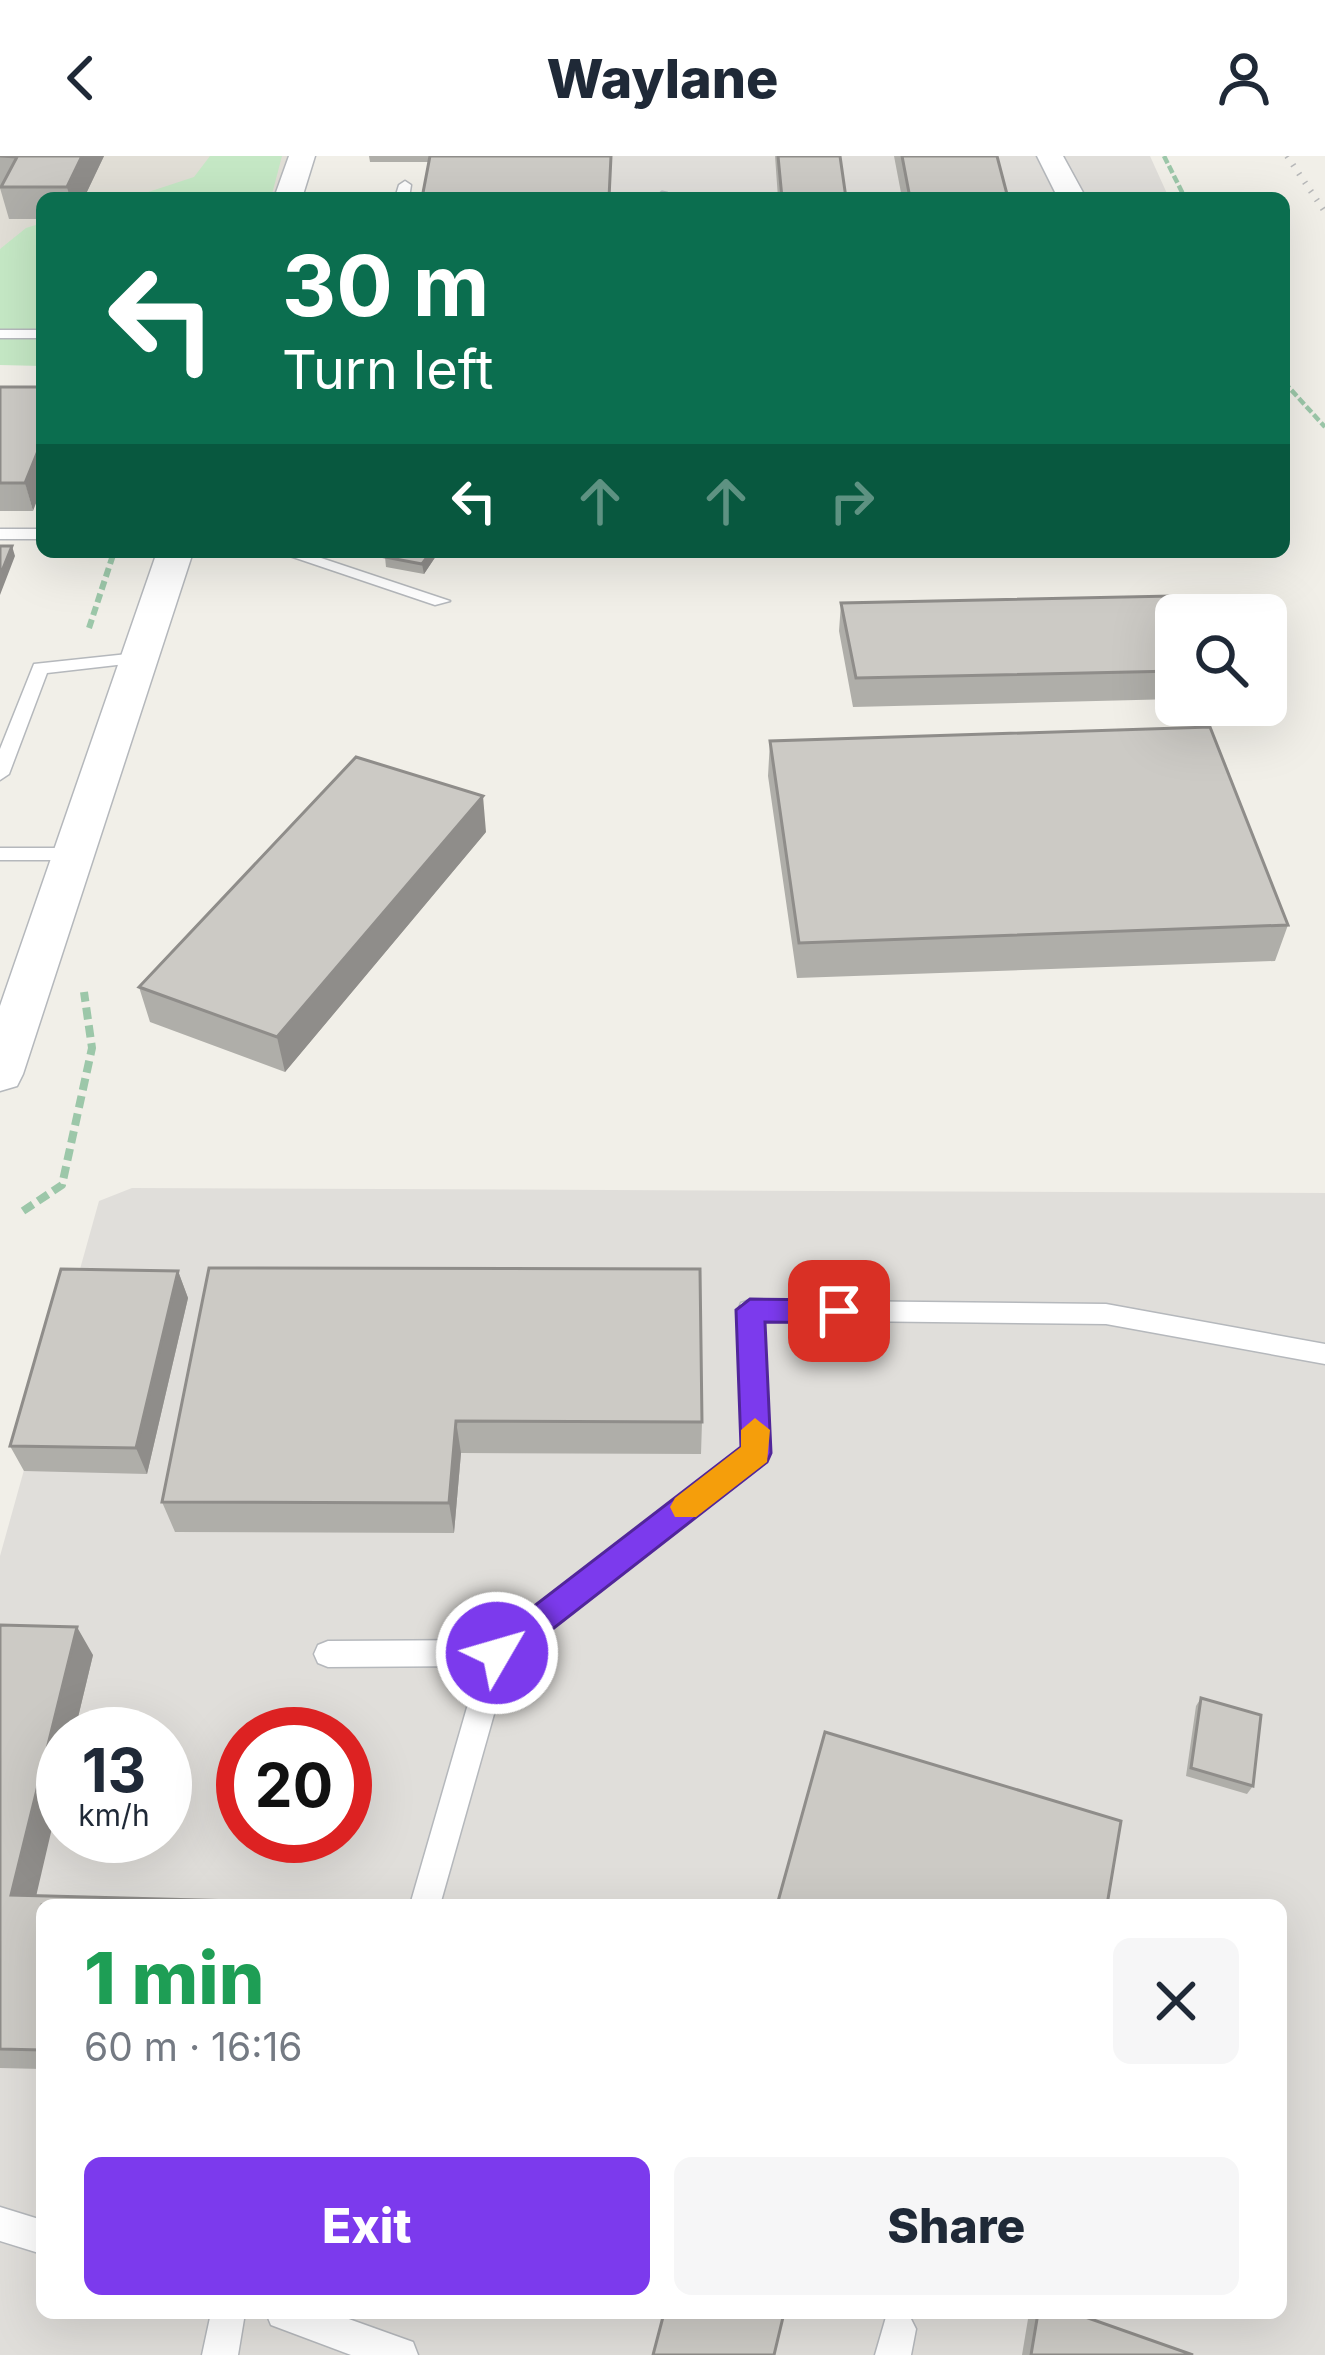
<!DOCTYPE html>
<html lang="en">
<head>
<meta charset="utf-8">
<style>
	:root { --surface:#fff; --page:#f6f6f7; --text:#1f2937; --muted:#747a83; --accent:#7c3aed }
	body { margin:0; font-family:Inter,sans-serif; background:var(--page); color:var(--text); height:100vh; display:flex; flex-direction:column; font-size:45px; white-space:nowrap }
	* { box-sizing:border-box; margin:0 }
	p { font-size:39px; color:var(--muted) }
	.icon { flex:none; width:66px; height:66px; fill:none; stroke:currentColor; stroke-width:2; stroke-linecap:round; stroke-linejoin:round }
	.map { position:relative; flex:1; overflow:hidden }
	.sheet { position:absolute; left:36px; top:1743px; width:1251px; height:420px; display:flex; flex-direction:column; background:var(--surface); border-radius:18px; box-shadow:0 12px 48px #0002 }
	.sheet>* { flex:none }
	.guide { position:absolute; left:36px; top:36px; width:1254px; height:366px; border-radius:18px; box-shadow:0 12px 48px #0002; background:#0b6e4f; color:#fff; overflow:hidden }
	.fabs { position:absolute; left:1155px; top:438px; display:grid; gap:24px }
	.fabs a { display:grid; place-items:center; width:132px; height:132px; border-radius:18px; background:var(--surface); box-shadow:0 12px 48px #0002; font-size:60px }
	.speed { position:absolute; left:36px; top:1551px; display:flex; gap:24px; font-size:60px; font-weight:700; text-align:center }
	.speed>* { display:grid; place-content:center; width:156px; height:156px; border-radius:50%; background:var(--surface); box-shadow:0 12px 48px #0002; line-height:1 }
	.speed small { font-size:30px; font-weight:400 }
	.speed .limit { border:18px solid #d22; background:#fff; color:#111 }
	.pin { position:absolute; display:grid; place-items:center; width:102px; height:102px; color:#fff; margin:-51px; border-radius:24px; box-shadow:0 6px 18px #0006 }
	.me { position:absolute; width:132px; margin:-66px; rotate:52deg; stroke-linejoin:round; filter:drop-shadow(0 0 9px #0008) }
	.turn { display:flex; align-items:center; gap:42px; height:252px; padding:0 48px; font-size:54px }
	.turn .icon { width:156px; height:156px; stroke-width:2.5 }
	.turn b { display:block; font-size:84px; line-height:102px }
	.lanes { display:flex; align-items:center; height:114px; padding:0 48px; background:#0003; justify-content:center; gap:60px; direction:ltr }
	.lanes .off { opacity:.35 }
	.round { display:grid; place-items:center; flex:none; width:126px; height:126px; border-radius:18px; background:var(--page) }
	.summary { display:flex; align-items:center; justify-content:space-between; height:204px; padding:0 48px }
	h1 { font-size:72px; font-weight:800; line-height:90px; color:#1e9e55 }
	.primary-button { display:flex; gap:24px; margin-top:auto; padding:24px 48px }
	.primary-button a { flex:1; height:138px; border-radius:18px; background:var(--accent); color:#fff; font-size:48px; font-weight:800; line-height:138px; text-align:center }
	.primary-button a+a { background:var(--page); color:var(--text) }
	header { display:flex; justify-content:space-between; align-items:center; height:156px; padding:0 48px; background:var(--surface); font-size:54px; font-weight:800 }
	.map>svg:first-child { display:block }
	.industrial { fill:#e0deda; fill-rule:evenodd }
	.education { fill:#e1ded6 }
	.green { fill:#c5e8c5 }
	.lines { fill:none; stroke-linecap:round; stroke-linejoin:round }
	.service-casing { stroke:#b5b8bc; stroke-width:3 }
	.minor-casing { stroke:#b5b8bc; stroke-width:3 }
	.path-far2 { stroke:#9cc7a9; stroke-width:4.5; stroke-dasharray:8 3; stroke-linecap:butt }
	.path-far1 { stroke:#9cc7a9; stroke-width:6; stroke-dasharray:9 4.5; stroke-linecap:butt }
	.path { stroke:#9cc7a9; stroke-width:8; stroke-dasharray:12 6; stroke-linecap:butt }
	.service { fill:#fff; fill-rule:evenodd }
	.minor { fill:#fff; fill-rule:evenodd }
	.rail { stroke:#b6b7b8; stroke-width:6; stroke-dasharray:1.5 9; stroke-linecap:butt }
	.wall { fill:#afaea9 }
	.shaded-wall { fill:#8f8d8a }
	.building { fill:#cccac5; stroke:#8f8d8a; stroke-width:3 }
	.route { fill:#7c3aed; stroke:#51269a; stroke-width:3 }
	.slow { fill:#f59e0b }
</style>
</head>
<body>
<header><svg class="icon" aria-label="back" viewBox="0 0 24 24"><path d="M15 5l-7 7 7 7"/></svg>Waylane<svg class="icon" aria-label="person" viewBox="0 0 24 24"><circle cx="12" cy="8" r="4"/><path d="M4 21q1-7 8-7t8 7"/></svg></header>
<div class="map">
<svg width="1325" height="2199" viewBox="0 0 1325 2199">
	<rect width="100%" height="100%" fill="#f1efe8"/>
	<!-- industrial -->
	<path class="industrial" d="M371,0H1150L1169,42H431L437,6H370Z
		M132,1032L1325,1037V2199H0V1400L99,1045ZM63,1578H165V1680H63ZM243,1578H345V1680H243ZM42,1749H1281V2157H42Z"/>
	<!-- education -->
	<path class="education" d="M0,0H289L276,42H42V63L0,150Z"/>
	<!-- green -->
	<path class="green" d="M210,0H282L271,42H130L194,21Z
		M42,67V210L0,209V93L26,72Z"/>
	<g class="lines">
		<defs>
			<path id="service" d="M405,25L411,29L409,42H395L399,29Z
				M662,36L667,37L669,42H655Z
				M0,174H42V182H0Z
				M0,373H42V383H0Z
				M278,396H303L450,445L435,449Z
				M137,497L143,498V506L47,517L9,618L0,624V593L34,508Z
				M0,692H75L85,698L75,704H0Z
				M750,1144L1106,1148L1325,1188V1208L1106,1168L763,1164L769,1297L765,1305L509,1505L440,1749H410L479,1510L328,1511L318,1507L314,1498L318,1489L328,1485L492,1484L743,1292L738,1154L741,1147Z
				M0,2051L42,2064V2098L0,2085Z
				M211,2157H245L238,2199H202Z
				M266,2157H332L413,2186L418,2199H351L271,2169Z
				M894,2157L910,2161L916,2173L911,2199H875L886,2161Z"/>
			<path id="minor" d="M289,0H315L302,42H274Z
				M1037,0H1063L1086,42H1058Z
				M157,396H193L23,918L17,930L0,935V850Z"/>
		</defs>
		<!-- service casing -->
		<use href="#service" class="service-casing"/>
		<!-- minor casing -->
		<use href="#minor" class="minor-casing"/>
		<!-- path-far2 -->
		<path class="path-far2" d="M1164,0L1185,42
			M1284,226L1325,271"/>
		<!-- path-far1 -->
		<path class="path-far1" d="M89,472L114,396"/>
		<!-- path -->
		<path class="path" d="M23,1055L62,1029L92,892L84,836"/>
		<!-- service -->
		<use href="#service" class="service"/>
		<!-- minor -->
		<use href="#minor" class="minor"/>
		<!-- rail -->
		<path class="rail" d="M1287,0L1325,56"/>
	</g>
	<!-- wall -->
	<path class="wall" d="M0,0H104L84,42H42V63H9L0,32Z
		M369,0H611L429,6H370Z
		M775,0H840L846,42H778Z
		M894,0H997L1008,42H902Z
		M0,231L33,355H0Z
		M548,396H641V400Z
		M436,400L424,418L386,411L385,401Z
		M841,447L1176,459V543L853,551L839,475Z
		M770,585L1288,769L1275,805L797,822L768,620Z
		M486,676L285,916L150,866L139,831Z
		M209,1112L702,1266L701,1298L461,1297L454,1377L175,1376L162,1346Z
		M178,1115L188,1142L147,1318L24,1315L10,1290Z
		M0,1469L93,1499L74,1578H63L36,1740L42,1749V1913L0,1912Z
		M1201,1542L1253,1630L1247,1638L1186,1620L1196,1550Z
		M1029,2157H1074L1193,2199H1022Z"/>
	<!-- shaded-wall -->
	<path class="shaded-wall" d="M82,0H104L84,42H70L67,31Z
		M42,285V332L33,355L25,327Z
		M12,390L15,400L0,439V420Z
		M431,396H436V400L424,418L422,408Z
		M483,640L486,676L285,916L277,881Z
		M178,1115L188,1142L147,1318L136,1292Z
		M456,1265L461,1297L454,1377L449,1347Z
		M77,1471L93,1499L74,1578H63V1625L31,1762L11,1739Z"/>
	<!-- building -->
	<path class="building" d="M0,0H82L67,31H1L17,1Z
		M430,0H611L609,42H422Z
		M778,0H840L846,42H782Z
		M902,0H997L1008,42H910Z
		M0,231H42V285L25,327H0Z
		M0,390H12L0,420Z
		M389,396H431L422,408L385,401Z
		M1172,440L1179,459H1176V515L856,522L841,447Z
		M1210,571L1288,769L799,787L770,585Z
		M356,601L483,640L277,881L139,831Z
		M209,1112L700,1113L702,1266L456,1265L449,1347L162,1346Z
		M61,1113L178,1115L136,1292L10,1290Z
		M0,1469L77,1471L11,1739L311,1747L310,1749H42V1894L0,1893Z
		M1201,1542L1261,1559L1253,1630L1191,1612Z
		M825,1576L1121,1665L1107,1749H777Z
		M664,2157H784L774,2199H653Z
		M1038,2157H1074L1193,2199H1031Z"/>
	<!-- route -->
	<path class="route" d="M750,1143L839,1144L853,1155L839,1167L765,1166L771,1297L767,1306L509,1507L497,1512L486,1507L481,1497L486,1487L741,1291L736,1154Z"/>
	<!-- slow -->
	<path class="slow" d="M755,1262L770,1274L767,1306L696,1361H675L670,1351L675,1342L741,1291V1274Z"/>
</svg>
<div class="fabs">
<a><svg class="icon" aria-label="search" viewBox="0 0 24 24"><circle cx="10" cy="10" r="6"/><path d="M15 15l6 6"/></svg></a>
</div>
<div class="speed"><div>13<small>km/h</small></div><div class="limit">20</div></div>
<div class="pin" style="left:839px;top:1155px;background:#d93025"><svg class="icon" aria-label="arrive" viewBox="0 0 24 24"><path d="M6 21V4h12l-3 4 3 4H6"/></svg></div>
<svg class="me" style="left:497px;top:1497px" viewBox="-20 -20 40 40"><circle r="17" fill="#7c3aed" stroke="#fff" stroke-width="3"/><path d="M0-11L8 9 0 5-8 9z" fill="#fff"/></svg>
<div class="guide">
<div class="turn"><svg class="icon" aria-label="left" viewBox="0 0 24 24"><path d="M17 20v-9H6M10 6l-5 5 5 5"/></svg><div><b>30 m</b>Turn left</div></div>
<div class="lanes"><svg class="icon" aria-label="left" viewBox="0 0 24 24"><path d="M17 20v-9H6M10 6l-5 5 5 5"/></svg><svg class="icon off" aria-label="ahead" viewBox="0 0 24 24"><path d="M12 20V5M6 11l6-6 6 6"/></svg><svg class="icon off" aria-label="ahead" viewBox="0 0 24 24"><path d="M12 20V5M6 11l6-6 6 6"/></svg><svg class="icon off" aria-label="right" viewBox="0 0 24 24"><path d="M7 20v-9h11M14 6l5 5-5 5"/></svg></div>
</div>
<section class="sheet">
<div class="summary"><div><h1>1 min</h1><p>60 m · 16:16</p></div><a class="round"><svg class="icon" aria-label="close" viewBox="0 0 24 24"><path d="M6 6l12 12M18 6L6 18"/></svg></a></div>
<div class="primary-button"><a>Exit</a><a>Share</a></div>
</section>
</div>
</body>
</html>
